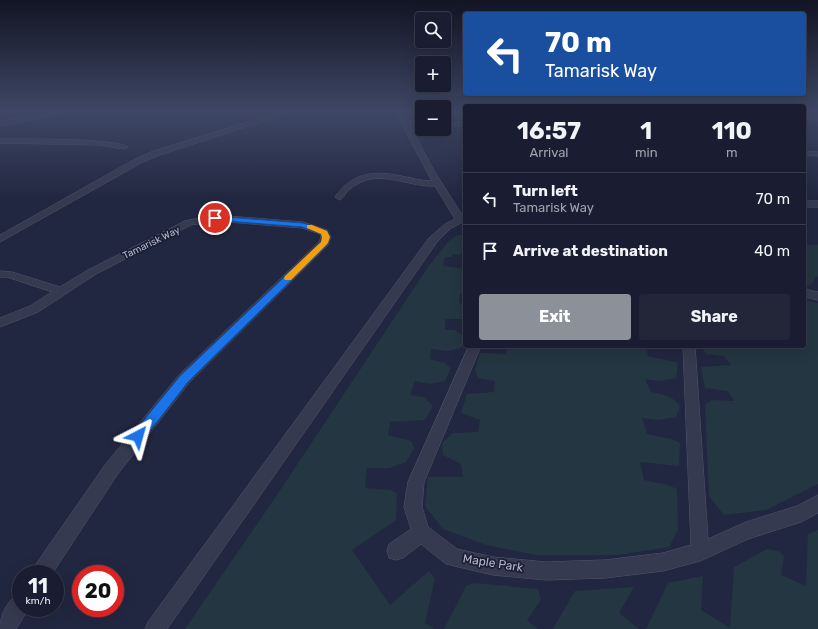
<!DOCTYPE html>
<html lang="en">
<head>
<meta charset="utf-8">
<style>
	:root { --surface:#1a1d31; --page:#232639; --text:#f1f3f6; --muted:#9fa2ab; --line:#383b4d; --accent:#8c9099 }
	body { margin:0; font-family:Rubik,sans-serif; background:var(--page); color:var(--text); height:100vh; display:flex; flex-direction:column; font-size:15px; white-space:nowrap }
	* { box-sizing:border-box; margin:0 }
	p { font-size:13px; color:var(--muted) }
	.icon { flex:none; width:22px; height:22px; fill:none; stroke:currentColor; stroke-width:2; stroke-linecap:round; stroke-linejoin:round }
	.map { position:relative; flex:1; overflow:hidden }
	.side { position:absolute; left:463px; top:104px; width:343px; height:244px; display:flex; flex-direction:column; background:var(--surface); border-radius:4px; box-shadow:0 4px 16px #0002,0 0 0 1px var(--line) }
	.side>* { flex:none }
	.top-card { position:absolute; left:463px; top:12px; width:343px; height:84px; border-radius:4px; box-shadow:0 4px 16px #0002,0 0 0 1px var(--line); background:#1a4fa0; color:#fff; overflow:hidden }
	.fabs { position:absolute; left:415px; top:12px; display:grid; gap:8px }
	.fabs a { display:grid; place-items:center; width:36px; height:36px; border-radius:4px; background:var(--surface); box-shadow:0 4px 16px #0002,0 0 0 1px var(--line); font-size:20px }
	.speed { position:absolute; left:12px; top:565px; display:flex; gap:8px; font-size:20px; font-weight:700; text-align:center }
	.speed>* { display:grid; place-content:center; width:52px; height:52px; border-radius:50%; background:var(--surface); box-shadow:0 4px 16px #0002,0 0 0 1px var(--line); line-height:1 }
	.speed small { font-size:10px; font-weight:400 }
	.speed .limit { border:6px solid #d22; background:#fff; color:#111 }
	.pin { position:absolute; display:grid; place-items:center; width:34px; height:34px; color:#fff; margin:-17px; border:2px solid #fff; border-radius:50%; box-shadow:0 1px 4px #0007 }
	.me { position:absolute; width:44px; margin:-22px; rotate:39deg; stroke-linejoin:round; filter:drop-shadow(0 0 3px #0008) }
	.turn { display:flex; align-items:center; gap:14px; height:84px; padding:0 16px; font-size:18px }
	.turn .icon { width:52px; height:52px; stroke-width:2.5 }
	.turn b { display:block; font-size:28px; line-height:34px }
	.eta { display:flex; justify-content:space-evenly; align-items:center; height:68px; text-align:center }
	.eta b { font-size:24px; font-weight:700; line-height:28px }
	.action { display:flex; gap:8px; margin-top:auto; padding:8px 16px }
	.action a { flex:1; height:46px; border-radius:4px; background:var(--accent); color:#fff; font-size:16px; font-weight:700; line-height:46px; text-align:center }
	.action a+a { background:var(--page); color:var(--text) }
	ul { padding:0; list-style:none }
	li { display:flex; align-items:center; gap:12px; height:52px; padding:0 16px; border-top:1px solid var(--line) }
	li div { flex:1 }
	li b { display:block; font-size:15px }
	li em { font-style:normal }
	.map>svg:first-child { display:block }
	.green { fill:#243641 }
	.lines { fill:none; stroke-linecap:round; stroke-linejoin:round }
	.service-casing { stroke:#51556b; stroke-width:1 }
	.service { fill:#363a50; fill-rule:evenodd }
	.route { fill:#1a73e8; stroke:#114b97 }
	.slow { fill:#f59e0b }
	.labels { text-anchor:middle; stroke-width:3.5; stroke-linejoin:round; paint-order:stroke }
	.street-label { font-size:10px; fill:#b2b5cb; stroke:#1b1f35 }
	.near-street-label { font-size:12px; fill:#b2b5cb; stroke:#1b1f35 }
</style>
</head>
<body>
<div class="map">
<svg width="818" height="629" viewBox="0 0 818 629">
	<rect width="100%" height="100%" fill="#222741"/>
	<!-- green -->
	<path class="green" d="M458,235H465V253H461L460,255L452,254V257H445L443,266L465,269V294H460L459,303L465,304V319H445V330H454L465,336V340L461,348L447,351L431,349L430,359L444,363L451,368L445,381L430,384L415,381L410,395L424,397L433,406L425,420L390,422L388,435L411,441L414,448L406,462L389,468H367L365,488L391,490L397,494L396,520L352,550L390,605L429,571L435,578L425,623L435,629H185L279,492L428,267L449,241Z
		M804,245H818V277L816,276L812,284L806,287L804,285Z
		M804,300L818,303V484L766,510L724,515L709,496L705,405L712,400L734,401L728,391L705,388L701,367L731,365L724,356L706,354L700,346H804Z
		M504,346H677L646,348L648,356L678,363L676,378L661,381L645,379L651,392C663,394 673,396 680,406L676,417L659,420L642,418L647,434L671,439L680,443L679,466L640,462L644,480L668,485L677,489L678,529L669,547L618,555H536L486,545L443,529L425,506L428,477H463L461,464L443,455L442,443L453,433L478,432L480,420L461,413L467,394L494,392L495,381L478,378L475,370L480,353L506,354L507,347Z
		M818,530V629H646L668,583L703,576L701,610L730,628L734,567L767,549L779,551L784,557L781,575L806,586L808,534Z
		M475,583L538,589L541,600L527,620L538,629H444L466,586Z
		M634,587L619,613L639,629H553L575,591Z"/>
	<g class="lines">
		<defs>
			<path id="service" d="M62,111H78L0,126V122Z
				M283,111H294L157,156L141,163L0,242V235L135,159L151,152Z
				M396,111H402L408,121H422V125H410L433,169L462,215L465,214V221L451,228L437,242L167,629H145L148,622L429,238L445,224L455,219L435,186C412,187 389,174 366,180C361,182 354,185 350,189C345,192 345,198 339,200L335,197C352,173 373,170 401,176C412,178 421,181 432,181L401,123Z
				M804,115L818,116V120L804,119Z
				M444,122H465V126H444Z
				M0,139C21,139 116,138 128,147L124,149L99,145L0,143Z
				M804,151L818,152V156L804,155Z
				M804,201H818V207H804Z
				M215,215L303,222L327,230L331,237L328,245L189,383L117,475L52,574H31L34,567L105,465L179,375L319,242L321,237L320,234L302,228L215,221L191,225L96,274L38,312L0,327V318L30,306L52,292L7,277H0V271L12,272L60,287L88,270L185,221Z
				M804,289L818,292V300L804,297Z
				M469,346H481L424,482L422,507L428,527L457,549L493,557L546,562L605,560L663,553L691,545L683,346H695L708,539L746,522L797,506L818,495V513L801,522L748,539L700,561L663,571L605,578L546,580L493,575L446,564L421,544L403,558L396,560L389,558L387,551L389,544L411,529L404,507L408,482Z
				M21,593V608H29L28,610L16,629H0C0,615 7,599 21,593Z"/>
		</defs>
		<!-- service casing -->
		<use href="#service" class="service-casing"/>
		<!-- service -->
		<use href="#service" class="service"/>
	</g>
	<!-- sky -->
	<linearGradient id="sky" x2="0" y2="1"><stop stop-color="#131524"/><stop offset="0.56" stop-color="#3e4765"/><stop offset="1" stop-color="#3e4765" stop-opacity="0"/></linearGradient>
	<rect width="818" height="199" fill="url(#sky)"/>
	<!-- route -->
	<path class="route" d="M215,216L303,223L327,231L330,237L327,245L188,382L143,440L138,441L134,440L133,436L134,432L180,376L321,242L322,237L321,234L302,227L213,220V217Z"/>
	<!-- slow -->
	<path class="slow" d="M307,225H312L327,231L330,237L328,243L291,280H285L284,278L285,276L321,242L322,237L321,234L307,228Z"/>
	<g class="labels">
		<!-- street labels -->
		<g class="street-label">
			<text transform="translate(151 242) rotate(-26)" y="4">Tamarisk Way</text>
		</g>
		<!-- near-street labels -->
		<g class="near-street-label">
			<text transform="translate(493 563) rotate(9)" y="4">Maple Park</text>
		</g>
	</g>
</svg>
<div class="fabs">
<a><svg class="icon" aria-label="search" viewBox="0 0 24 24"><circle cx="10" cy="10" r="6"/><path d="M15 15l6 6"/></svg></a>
<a>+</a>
<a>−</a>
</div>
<div class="speed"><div>11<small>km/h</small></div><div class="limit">20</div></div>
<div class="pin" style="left:215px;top:218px;background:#d93025"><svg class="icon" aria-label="arrive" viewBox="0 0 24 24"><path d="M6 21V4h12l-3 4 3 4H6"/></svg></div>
<svg class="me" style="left:138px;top:436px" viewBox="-20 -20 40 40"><path d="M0-17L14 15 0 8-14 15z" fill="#1a73e8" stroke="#fff" stroke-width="4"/></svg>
<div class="top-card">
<div class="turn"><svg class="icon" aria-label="left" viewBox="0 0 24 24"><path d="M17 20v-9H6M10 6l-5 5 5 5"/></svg><div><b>70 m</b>Tamarisk Way</div></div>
</div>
<section class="side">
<div class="eta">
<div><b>16:57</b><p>Arrival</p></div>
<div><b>1</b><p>min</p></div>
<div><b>110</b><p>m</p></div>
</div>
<ul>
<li><svg class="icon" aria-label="left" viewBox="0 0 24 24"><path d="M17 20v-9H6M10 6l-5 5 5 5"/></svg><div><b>Turn left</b><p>Tamarisk Way</p></div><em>70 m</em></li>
<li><svg class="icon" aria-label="arrive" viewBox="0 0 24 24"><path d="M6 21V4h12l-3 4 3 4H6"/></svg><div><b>Arrive at destination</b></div><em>40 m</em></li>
</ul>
<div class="action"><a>Exit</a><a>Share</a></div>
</section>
</div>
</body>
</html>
